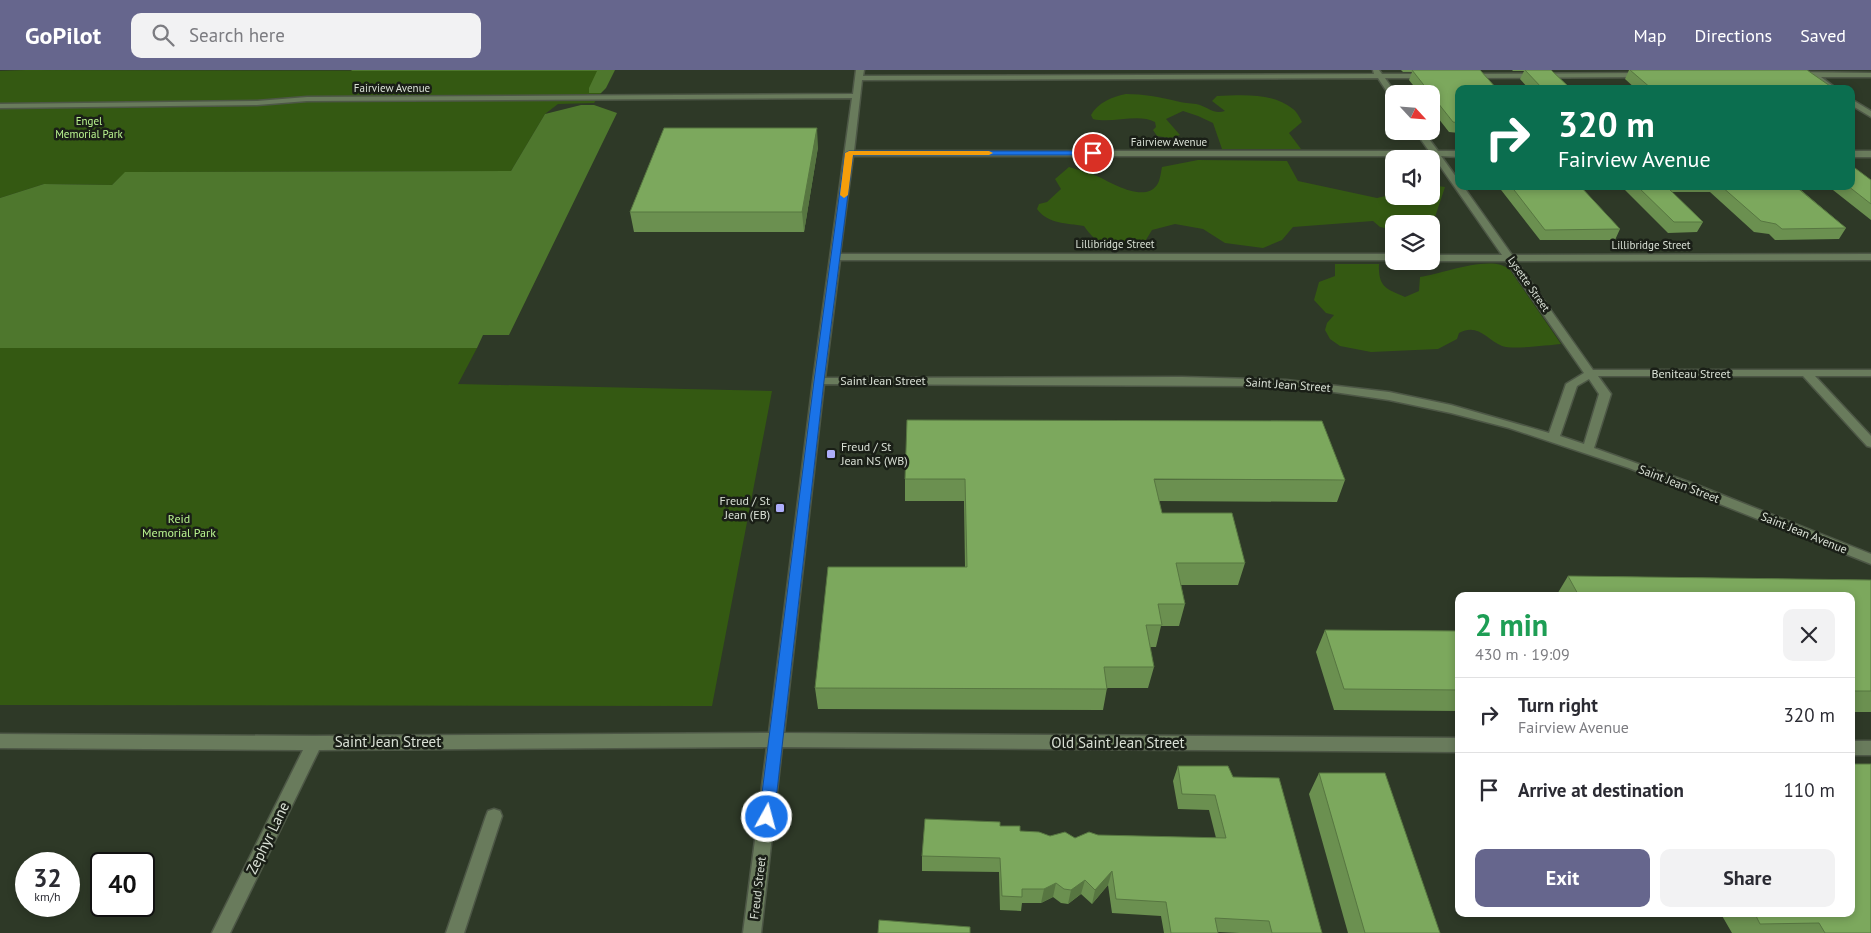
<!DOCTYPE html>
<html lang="en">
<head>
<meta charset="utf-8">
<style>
	:root { --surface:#fff; --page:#f2f2f3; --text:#2b2b33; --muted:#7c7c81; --line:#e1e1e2; --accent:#66668d }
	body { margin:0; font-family:"PT Sans",sans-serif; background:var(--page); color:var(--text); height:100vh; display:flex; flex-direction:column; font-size:19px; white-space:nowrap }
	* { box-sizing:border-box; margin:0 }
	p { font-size:16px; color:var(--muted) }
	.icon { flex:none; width:28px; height:28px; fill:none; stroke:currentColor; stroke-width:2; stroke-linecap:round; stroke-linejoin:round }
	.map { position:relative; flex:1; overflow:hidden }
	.details { position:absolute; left:1455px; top:522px; width:400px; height:325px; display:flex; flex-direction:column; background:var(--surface); border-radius:10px; box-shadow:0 2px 8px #0003 }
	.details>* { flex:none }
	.banner { position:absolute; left:1455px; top:15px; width:400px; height:105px; border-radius:10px; box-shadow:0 2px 8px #0003; background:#0b6e4f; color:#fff; overflow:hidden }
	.needle { width:32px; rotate:116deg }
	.tools { position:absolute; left:1385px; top:15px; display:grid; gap:10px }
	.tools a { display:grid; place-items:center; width:55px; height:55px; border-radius:10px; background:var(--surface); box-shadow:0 2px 8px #0003; font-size:25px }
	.speed { position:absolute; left:15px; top:782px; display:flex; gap:10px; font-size:25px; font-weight:700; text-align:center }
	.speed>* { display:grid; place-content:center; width:65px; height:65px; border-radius:50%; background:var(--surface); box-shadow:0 2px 8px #0003; line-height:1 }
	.speed small { font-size:12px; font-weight:400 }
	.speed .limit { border:2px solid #111; border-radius:8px; background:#fff; color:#111 }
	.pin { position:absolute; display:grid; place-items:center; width:42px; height:42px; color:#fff; margin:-21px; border:2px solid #fff; border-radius:50%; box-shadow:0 1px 5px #0007 }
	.me { position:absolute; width:55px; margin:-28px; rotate:7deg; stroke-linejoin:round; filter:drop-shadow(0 0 4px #0008) }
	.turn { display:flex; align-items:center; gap:18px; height:105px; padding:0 20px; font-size:22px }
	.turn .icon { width:65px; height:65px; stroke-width:2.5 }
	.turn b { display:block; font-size:35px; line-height:42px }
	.round { display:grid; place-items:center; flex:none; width:52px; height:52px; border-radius:10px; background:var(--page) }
	.overview { display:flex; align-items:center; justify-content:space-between; height:85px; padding:0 20px }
	h1 { font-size:30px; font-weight:600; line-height:38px; color:#1e9e55 }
	.primary-button { display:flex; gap:10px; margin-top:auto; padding:10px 20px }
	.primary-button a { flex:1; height:58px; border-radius:10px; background:var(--accent); color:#fff; font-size:20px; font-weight:600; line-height:58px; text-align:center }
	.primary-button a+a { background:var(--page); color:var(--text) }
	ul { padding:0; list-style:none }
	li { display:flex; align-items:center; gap:15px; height:75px; padding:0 20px; border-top:1px solid var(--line) }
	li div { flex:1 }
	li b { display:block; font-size:19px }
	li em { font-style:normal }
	header { display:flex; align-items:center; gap:30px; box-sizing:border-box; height:70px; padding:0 25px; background:var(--accent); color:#fff }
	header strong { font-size:24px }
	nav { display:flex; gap:28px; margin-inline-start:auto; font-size:18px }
	.search { width:350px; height:45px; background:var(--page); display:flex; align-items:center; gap:12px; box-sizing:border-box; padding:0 18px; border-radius:10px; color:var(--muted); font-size:19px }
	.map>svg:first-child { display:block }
	.green { fill:#345912 }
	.water { fill:#4e772d }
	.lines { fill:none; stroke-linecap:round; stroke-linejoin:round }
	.minor-casing { stroke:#4d5746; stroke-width:3 }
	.minor { fill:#697b5c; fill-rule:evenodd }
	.wall { fill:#6b9050 }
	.shaded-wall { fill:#577641 }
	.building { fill:#7ca85d; stroke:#577641 }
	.route { fill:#1a73e8; stroke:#114b97 }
	.slow { fill:#f59e0b }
	.poi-dot { fill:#aeaefb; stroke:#1a1f17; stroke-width:2 }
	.labels { text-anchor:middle; stroke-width:5; stroke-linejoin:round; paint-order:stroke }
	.far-street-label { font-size:11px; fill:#d9e0d5; stroke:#1a1f17 }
	.far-park-label { font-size:11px; fill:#baf590; stroke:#1a1f17 }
	.street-label { font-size:12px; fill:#d9e0d5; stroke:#1a1f17 }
	.poi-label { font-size:12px; fill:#d9e0d5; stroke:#1a1f17; text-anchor:start }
	.park-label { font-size:12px; fill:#baf590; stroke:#1a1f17 }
	.near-street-label { font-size:15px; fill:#d9e0d5; stroke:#1a1f17 }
</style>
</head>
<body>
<header>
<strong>GoPilot</strong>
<div class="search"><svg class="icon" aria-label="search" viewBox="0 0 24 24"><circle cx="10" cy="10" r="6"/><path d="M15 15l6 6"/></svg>Search here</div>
<nav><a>Map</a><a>Directions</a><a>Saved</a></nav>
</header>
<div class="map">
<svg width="1871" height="863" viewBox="0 0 1871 863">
	<rect width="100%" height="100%" fill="#2e3927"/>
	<!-- green -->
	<path class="green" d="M26,0L598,1L589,23H601L594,33L558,34L545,44L511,101L126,102L112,115L44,114L0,128V1Z
		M1126,24C1144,24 1159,27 1176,31C1183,33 1190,33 1196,34C1207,36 1213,45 1225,41L1212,31L1217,26C1242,25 1272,22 1293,39C1297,42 1300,48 1302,52L1289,63L1301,79H1222L1213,53L1198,46L1183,41L1166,49L1180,65L1170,68L1157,66L1153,60L1156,57L1155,52C1138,43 1112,54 1093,49L1091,45C1097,33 1114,26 1126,24Z
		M1198,90L1287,91L1298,111L1377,128L1394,124V126H1431V115L1445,117L1432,156L1431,154H1394V160L1380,157L1373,151L1293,157L1282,170L1263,178L1225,173L1203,159L1175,154L1152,160L1141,178C1117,179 1098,178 1084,156C1066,153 1048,154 1037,139L1039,134L1047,132L1061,119L1055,109L1069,97C1079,100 1089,102 1099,107C1112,113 1144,133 1157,115C1160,111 1161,102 1162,97Z
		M1335,194H1379C1378,217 1386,219 1405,227L1419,221L1420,207C1442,204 1493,183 1510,200L1561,274C1548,275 1513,280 1502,276C1486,269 1478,253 1459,263L1457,269L1438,279L1371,282L1340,276L1330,269L1325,260L1327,253L1334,245L1326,243L1314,230L1319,212L1335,206Z
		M0,278H477L458,314L772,321L712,636L0,635Z"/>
	<!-- water -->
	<path class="water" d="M352,0H615L606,18L601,23H589V18L597,1H351Z
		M581,35H594L617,43L509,265H483L477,278H0V128L44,114L112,115L125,102L511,101L545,44Z"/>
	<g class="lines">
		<defs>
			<path id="minor" d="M856,0H864L863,6L1374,4L1373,0H1379L1382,4H1426L1430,6L1429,8H1385L1396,24H1394V28H1391L1378,8L862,10L854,81H1429L1415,61H1423L1438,81H1459V87L1441,86L1459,111V116H1463L1512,185L1871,184V190L1516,191L1593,300H1871V306H1815L1871,366V377L1867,376L1803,306H1598L1611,324L1594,378L1697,415L1871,484V494L1629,398L1509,358L1451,343L1389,330L1320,320L1251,316L824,314L784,663L1459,668V682L782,677L761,863H743L767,677L319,680L230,863H212L303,680L0,678V664L314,666L769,663L813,311L852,28L307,31L257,35L0,38V34L257,31L307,27L853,24ZM853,86H1433L1502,185H1431V191H1506L1584,303L1566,314L1549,363L1451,335L1389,322L1286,310L1182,307L825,308L840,190H1394V184H840ZM1589,309L1599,324L1584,374L1560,366L1577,316Z
				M1793,2L1871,3V7H1821L1837,19H1828L1814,6H1796L1792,4Z
				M1644,3L1648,5L1647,7L1469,8L1465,6L1469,4Z
				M1851,29L1871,41V47L1851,35Z
				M1851,81H1871V87H1851Z
				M1851,671H1871V685H1851Z
				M494,739L500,741L502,746L464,863H446L486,746L488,741Z"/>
		</defs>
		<!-- minor casing -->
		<use href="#minor" class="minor-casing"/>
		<!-- minor -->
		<use href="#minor" class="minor"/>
	</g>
	<!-- wall -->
	<path class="wall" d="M1401,0H1480L1459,19V63L1449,62L1431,39V24H1420L1409,10L1412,2H1403Z
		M1512,0H1551L1570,18L1569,19H1529L1520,9L1524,1H1513Z
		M1615,0H1807L1830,16L1829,19H1636L1625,9L1629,0Z
		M818,77L804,162H634L630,142Z
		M1871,110V150L1833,120H1801L1846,158L1839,169L1775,170L1769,164L1754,162L1710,122H1672L1703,152L1697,162L1668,163L1621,116H1851Z
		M1498,116H1580L1620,159L1615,170H1540Z
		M905,409L1345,410L1337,432L1159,431L1162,443L1245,493L1238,515H1181L1185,534L1179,556H1161L1156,577H1150L1154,597L1148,618H1107L1103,640L818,639L815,618L965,497L964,431H905Z
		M1568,506L1871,510V642H1851V526H1556Z
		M1325,560L1459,561V641L1334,640L1316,582Z
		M1178,696L1233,707L1322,863H1240L1218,862V863H1164L1161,846L1112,843L1108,815L1092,834L1081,824L1068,834L1061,833L1053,827L1041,833H1022L1021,841L1000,840L999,802L922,801V786L1000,756L1020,761L1050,766L1075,768L1098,765L1216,768L1209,740L1178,739L1173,711Z
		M1319,703L1440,863H1348L1309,724Z
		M1721,844H1851L1871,863H1732Z"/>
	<!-- shaded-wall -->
	<path class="shaded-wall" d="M817,58L818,77L804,162L802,142Z
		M1112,801L1108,815L1092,834L1095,820Z
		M1085,810L1081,824L1068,834L1071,820Z
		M1056,813L1053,827L1041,833L1044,819Z"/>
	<!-- building -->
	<path class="building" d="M1412,0H1480L1497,19H1459V53L1453,52Z
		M1525,0H1551L1570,18H1542Z
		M1630,0H1807L1830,16H1825L1829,19H1652Z
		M664,58H817L802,142H630Z
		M1851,95L1871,110V134L1848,116H1851Z
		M1511,116H1580L1620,159L1545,160Z
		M1637,116H1666L1703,152H1674Z
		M1721,116H1795L1846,158L1782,159L1776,154L1761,151Z
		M907,350L1322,351L1345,410L1154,409L1162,443H1232L1245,493H1176L1185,534H1158L1162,555H1146L1154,597H1104L1107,619L815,618L828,497H967L965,409H905Z
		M1568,506L1871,510V621H1855L1851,616V526H1579Z
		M1325,560L1459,561V620L1344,619Z
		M1851,694H1871V863H1825L1819,853L1760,854L1755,844H1851Z
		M1178,696H1228L1233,707L1279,708L1322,863H1272L1269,851L1215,848L1218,863H1171L1166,832L1116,829L1112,801L1095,820L1085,810L1071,820L1064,819L1056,813L1044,819H1022V827L1002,826L1000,788L922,786L925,749L1000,752V756H1020V761L1039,762L1050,766L1065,762L1075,768L1089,762L1098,765L1226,768L1215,725L1182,724Z
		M1319,703H1385L1440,863H1365Z
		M879,850L970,857V863H878Z"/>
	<!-- route -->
	<path class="route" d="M849,81H1093L1097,83L1093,85H853L824,311L774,747L772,752L767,754L761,752L759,747L814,311L845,83Z"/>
	<!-- slow -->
	<path class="slow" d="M849,81H989L993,83L989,85H853L848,125L844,128L840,125L845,83Z"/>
	<!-- markers -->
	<g class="poi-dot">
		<rect x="826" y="379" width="10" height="10" rx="2.5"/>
		<rect x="775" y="433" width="10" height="10" rx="2.5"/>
	</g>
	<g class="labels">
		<!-- far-street labels -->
		<g class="far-street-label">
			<text x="392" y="22">Fairview Avenue</text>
			<text x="1169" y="76">Fairview Avenue</text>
			<text x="1115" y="178">Lillibridge Street</text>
			<text x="1651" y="179">Lillibridge Street</text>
			<text transform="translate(1529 214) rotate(55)" y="4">Lysette Street</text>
		</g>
		<!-- far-park labels -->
		<g class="far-park-label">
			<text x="89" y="55">Engel<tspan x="89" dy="13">Memorial Park</tspan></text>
		</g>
		<!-- street labels -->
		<g class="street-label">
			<text x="1691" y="308">Beniteau Street</text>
			<text x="883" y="315">Saint Jean Street</text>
			<text transform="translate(1288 315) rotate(4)" y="4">Saint Jean Street</text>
			<text transform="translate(1679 414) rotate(21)" y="4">Saint Jean Street</text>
			<text transform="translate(1804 463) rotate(22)" y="4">Saint Jean Avenue</text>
			<text transform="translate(758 818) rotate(-83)" y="4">Freud Street</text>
		</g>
		<!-- poi labels -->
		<g class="poi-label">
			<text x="841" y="381">Freud / St<tspan x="841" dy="14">Jean NS (WB)</tspan></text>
			<text x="770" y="435" text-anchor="end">Freud / St<tspan x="770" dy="14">Jean (EB)</tspan></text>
		</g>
		<!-- park labels -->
		<g class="park-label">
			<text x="179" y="453">Reid<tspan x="179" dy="14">Memorial Park</tspan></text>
		</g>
		<!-- near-street labels -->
		<g class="near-street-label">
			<text x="388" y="677">Saint Jean Street</text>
			<text x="1118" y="678">Old Saint Jean Street</text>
			<text transform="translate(268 768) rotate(-64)" y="5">Zephyr Lane</text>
		</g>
	</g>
</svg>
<div class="tools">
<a><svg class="needle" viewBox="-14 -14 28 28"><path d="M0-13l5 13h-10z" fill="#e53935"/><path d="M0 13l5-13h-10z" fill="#7c7c81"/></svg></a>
<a><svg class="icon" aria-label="sound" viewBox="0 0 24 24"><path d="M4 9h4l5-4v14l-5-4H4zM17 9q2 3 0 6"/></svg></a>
<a><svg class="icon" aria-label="layers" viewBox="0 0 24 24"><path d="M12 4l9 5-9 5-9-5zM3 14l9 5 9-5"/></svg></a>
</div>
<div class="speed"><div>32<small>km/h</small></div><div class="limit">40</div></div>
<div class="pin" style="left:1093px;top:83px;background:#d93025"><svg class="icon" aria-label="arrive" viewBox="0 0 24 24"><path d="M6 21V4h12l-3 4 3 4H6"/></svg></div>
<svg class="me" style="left:767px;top:747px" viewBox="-20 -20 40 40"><circle r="17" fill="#1a73e8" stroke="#fff" stroke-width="3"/><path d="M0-11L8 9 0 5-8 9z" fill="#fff"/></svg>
<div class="banner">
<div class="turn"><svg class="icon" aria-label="right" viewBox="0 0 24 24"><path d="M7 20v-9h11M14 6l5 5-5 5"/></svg><div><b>320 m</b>Fairview Avenue</div></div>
</div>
<section class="details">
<div class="overview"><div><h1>2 min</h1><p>430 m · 19:09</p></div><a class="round"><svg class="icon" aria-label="close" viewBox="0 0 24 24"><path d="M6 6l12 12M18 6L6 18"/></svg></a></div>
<ul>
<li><svg class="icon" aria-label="right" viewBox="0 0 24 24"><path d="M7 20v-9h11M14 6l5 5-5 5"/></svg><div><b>Turn right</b><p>Fairview Avenue</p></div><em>320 m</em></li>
<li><svg class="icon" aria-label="arrive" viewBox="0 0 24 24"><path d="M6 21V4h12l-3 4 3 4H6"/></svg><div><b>Arrive at destination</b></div><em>110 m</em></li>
</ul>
<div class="primary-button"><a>Exit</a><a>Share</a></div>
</section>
</div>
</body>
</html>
